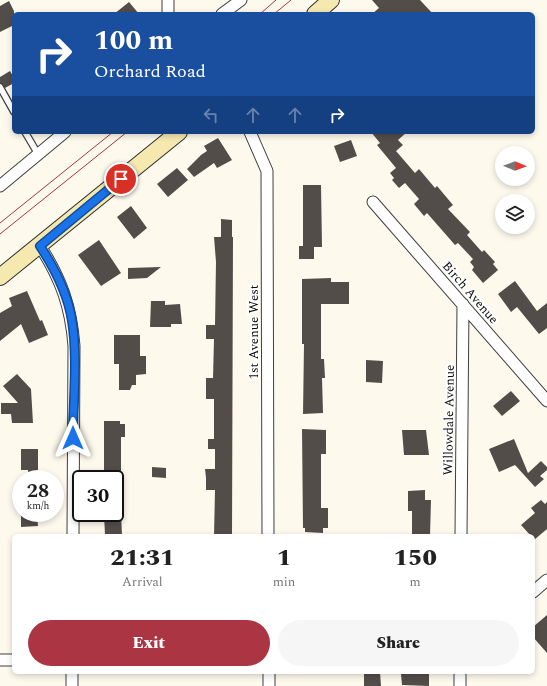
<!DOCTYPE html>
<html lang="en">
<head>
<meta charset="utf-8">
<style>
	:root { --surface:#fff; --page:#f6f6f6; --text:#222; --muted:#767676; --accent:#ab3542 }
	body { margin:0; font-family:Spectral,serif; background:var(--page); color:var(--text); height:100vh; display:flex; flex-direction:column; font-size:15px; white-space:nowrap }
	* { box-sizing:border-box; margin:0 }
	p { font-size:13px; color:var(--muted) }
	.icon { flex:none; width:22px; height:22px; fill:none; stroke:currentColor; stroke-width:2; stroke-linecap:round; stroke-linejoin:round }
	.map { position:relative; flex:1; overflow:hidden }
	.panel { position:absolute; left:12px; top:534px; width:523px; height:140px; display:flex; flex-direction:column; background:var(--surface); border-radius:6px; box-shadow:0 2px 6px #0003 }
	.panel>* { flex:none }
	.banner { position:absolute; left:12px; top:12px; width:523px; height:122px; border-radius:6px; box-shadow:0 2px 6px #0003; background:#1a4fa0; color:#fff; overflow:hidden }
	.needle { width:26px; rotate:91deg }
	.buttons { position:absolute; left:495px; top:146px; display:grid; gap:8px }
	.buttons a { display:grid; place-items:center; width:40px; height:40px; border-radius:50%; background:var(--surface); box-shadow:0 2px 6px #0003; font-size:20px }
	.speed { position:absolute; left:12px; top:470px; display:flex; gap:8px; font-size:20px; font-weight:700; text-align:center }
	.speed>* { display:grid; place-content:center; width:52px; height:52px; border-radius:50%; background:var(--surface); box-shadow:0 2px 6px #0003; line-height:1 }
	.speed small { font-size:10px; font-weight:400 }
	.speed .limit { border:2px solid #111; border-radius:6px; background:#fff; color:#111 }
	.pin { position:absolute; display:grid; place-items:center; width:34px; height:34px; color:#fff; margin:-17px; border:2px solid #fff; border-radius:50%; box-shadow:0 1px 4px #0007 }
	.me { position:absolute; width:44px; margin:-22px; rotate:0deg; stroke-linejoin:round; filter:drop-shadow(0 0 3px #0008) }
	.turn { display:flex; align-items:center; gap:14px; height:84px; padding:0 16px; font-size:18px }
	.turn .icon { width:52px; height:52px; stroke-width:2.5 }
	.turn b { display:block; font-size:28px; line-height:34px }
	.lanes { display:flex; align-items:center; height:38px; padding:0 16px; background:#0003; justify-content:center; gap:20px; direction:ltr }
	.lanes .off { opacity:.35 }
	.eta { display:flex; justify-content:space-evenly; align-items:center; height:68px; text-align:center }
	.eta b { font-size:24px; font-weight:800; line-height:28px }
	.cta { display:flex; gap:8px; margin-top:auto; padding:8px 16px }
	.cta a { flex:1; height:46px; border-radius:24px; background:var(--accent); color:#fff; font-size:16px; font-weight:800; line-height:46px; text-align:center }
	.cta a+a { background:var(--page); color:var(--text) }
	.map>svg:first-child { display:block }
	.building { fill:#534d4a }
	.lines { fill:none; stroke-linecap:round; stroke-linejoin:round }
	.lane-casing { stroke:#3f3f3f; stroke-width:8 }
	.street-casing { stroke:#3f3f3f; stroke-width:13 }
	.secondary-casing { stroke:#2e2e2e; stroke-width:18 }
	.lane { stroke:#fff; stroke-width:5.5 }
	.street { stroke:#fff; stroke-width:11 }
	.secondary { stroke:#f5e9b0; stroke-width:16 }
	.tram { stroke:#ab3542; stroke-width:1 }
	.route-casing { stroke:#114b97; stroke-width:10 }
	.route { stroke:#1a73e8; stroke-width:7 }
	.labels { text-anchor:middle; stroke-width:4; stroke-linejoin:round; paint-order:stroke }
	.street-label { font-size:13px; fill:#0c0c0c; stroke:#fff }
</style>
</head>
<body>
<div class="map">
<svg width="547" height="686" viewBox="0 0 547 686">
	<rect width="100%" height="100%" fill="#fdf9ed"/>
	<!-- building -->
	<path class="building" d="M372,0H420L433,14H372L379,8Z
		M9,1L14,11V25L0,32V6Z
		M129,2L139,14H114Z
		M10,71L14,78V83L5,88L0,83V77Z
		M371,132H407L398,140L403,145L396,151L415,173L419,169L435,188L437,186L453,205L448,209L470,232L467,235L482,252L484,250L495,262L493,264L498,270L483,283L472,270L474,267L470,262L473,259L458,243L455,245L427,213L424,216L414,204L419,199L405,183L399,188L392,180L394,178L390,173L396,168L377,145L380,143Z
		M218,138L232,160L217,168L214,163L194,177L187,169L201,155L207,151L204,146Z
		M351,140L357,156L340,162L334,146Z
		M177,168L188,180L168,197L157,184Z
		M303,185H321L322,247H314V259H299V246H303Z
		M131,206L147,228L134,239L117,217Z
		M221,219L232,220V237H233L232,536H214L215,490H206V478L205,469H215V449H208V439H214V399H206V378H213L214,339H206V325H215L216,262L214,237H221Z
		M99,240L121,273L101,286L78,255Z
		M161,267L147,278L128,279V268Z
		M331,278V282H349V304H321V359H324L325,378H322L323,413L303,414L304,344H302V279Z
		M515,281L537,311L547,303V328L539,334L517,307L511,312L498,294Z
		M27,291L40,321L42,320L48,335L29,343L21,324L0,341V313L12,306L9,298Z
		M151,301H165V305L180,304L182,324H171V327H150Z
		M114,335H140V356H146V374L136,375V385H132L130,390H119V364H114Z
		M366,360L383,361L382,383L366,382Z
		M17,374L31,389L33,423H12L11,414H1V403H18L3,386Z
		M511,391L520,401L502,416L493,406Z
		M104,421H120V424H125V437H121V474L104,476Z
		M302,429L326,430V454H321V508H328V528H323V533L305,532V528H303Z
		M402,430H426L429,455H404Z
		M514,439L528,473L541,461L547,467V470L540,476L544,479L535,487L515,465L499,472L489,449Z
		M21,449H38V474H28V470H21Z
		M152,467L166,468V478L152,477Z
		M425,490V500H431L430,536H412V511H408V491Z
		M541,500L545,504L547,502V529L534,540L533,536H531L521,525L535,513L531,508Z
		M21,513H37L38,526L21,527Z
		M106,513H121L122,535H105L104,515Z
		M547,615V653L533,637V627Z
		M364,672H380L381,686H364Z
		M429,673V686L402,685L401,674Z"/>
	<g class="lines">
		<defs>
			<path id="lane" d="M0,87L14,112
				M25,132L38,154"/>
			<path id="street" d="M168,0V14
				M222,14L241,0
				M250,132L267,171L268,536
				M0,186L65,132
				M373,202L547,401
				M40,246C61,279 71,306 74,346L73,536
				M461,536L463,304
				M533,592L547,580
				M0,660H14
				M72,672V686
				M269,672V686
				M460,686V672"/>
			<path id="secondary" d="M315,14L331,0
				M0,277L179,132"/>
		</defs>
		<!-- lane casing -->
		<use href="#lane" class="lane-casing"/>
		<!-- street casing -->
		<use href="#street" class="street-casing"/>
		<!-- secondary casing -->
		<use href="#secondary" class="secondary-casing"/>
		<!-- lane -->
		<use href="#lane" class="lane"/>
		<!-- street -->
		<use href="#street" class="street"/>
		<!-- secondary -->
		<use href="#secondary" class="secondary"/>
		<!-- tram -->
		<path class="tram" d="M260,14L276,0
			M274,14L291,0
			M0,223L113,132
			M0,234L127,132"/>
	</g>
	<g class="lines">
		<defs>
			<path id="route" d="M73,438C73,401 78,358 72,321C68,294 55,269 40,246L121,179"/>
		</defs>
		<!-- route casing -->
		<use href="#route" class="route-casing"/>
		<!-- route -->
		<use href="#route" class="route"/>
	</g>
	<g class="labels">
		<!-- street labels -->
		<g class="street-label">
			<text transform="translate(471 292) rotate(49)" y="5">Birch Avenue</text>
			<text transform="translate(253 332) rotate(-90)" y="5">1st Avenue West</text>
			<text transform="translate(448 420) rotate(-89)" y="5">Willowdale Avenue</text>
		</g>
	</g>
</svg>
<div class="buttons">
<a><svg class="needle" viewBox="-14 -14 28 28"><path d="M0-13l5 13h-10z" fill="#e53935"/><path d="M0 13l5-13h-10z" fill="#767676"/></svg></a>
<a><svg class="icon" aria-label="layers" viewBox="0 0 24 24"><path d="M12 4l9 5-9 5-9-5zM3 14l9 5 9-5"/></svg></a>
</div>
<div class="speed"><div>28<small>km/h</small></div><div class="limit">30</div></div>
<div class="pin" style="left:121px;top:179px;background:#d93025"><svg class="icon" aria-label="arrive" viewBox="0 0 24 24"><path d="M6 21V4h12l-3 4 3 4H6"/></svg></div>
<svg class="me" style="left:73px;top:438px" viewBox="-20 -20 40 40"><path d="M0-17L14 15 0 8-14 15z" fill="#1a73e8" stroke="#fff" stroke-width="4"/></svg>
<div class="banner">
<div class="turn"><svg class="icon" aria-label="right" viewBox="0 0 24 24"><path d="M7 20v-9h11M14 6l5 5-5 5"/></svg><div><b>100 m</b>Orchard Road</div></div>
<div class="lanes"><svg class="icon off" aria-label="left" viewBox="0 0 24 24"><path d="M17 20v-9H6M10 6l-5 5 5 5"/></svg><svg class="icon off" aria-label="ahead" viewBox="0 0 24 24"><path d="M12 20V5M6 11l6-6 6 6"/></svg><svg class="icon off" aria-label="ahead" viewBox="0 0 24 24"><path d="M12 20V5M6 11l6-6 6 6"/></svg><svg class="icon" aria-label="right" viewBox="0 0 24 24"><path d="M7 20v-9h11M14 6l5 5-5 5"/></svg></div>
</div>
<section class="panel">
<div class="eta">
<div><b>21:31</b><p>Arrival</p></div>
<div><b>1</b><p>min</p></div>
<div><b>150</b><p>m</p></div>
</div>
<div class="cta"><a>Exit</a><a>Share</a></div>
</section>
</div>
</body>
</html>
